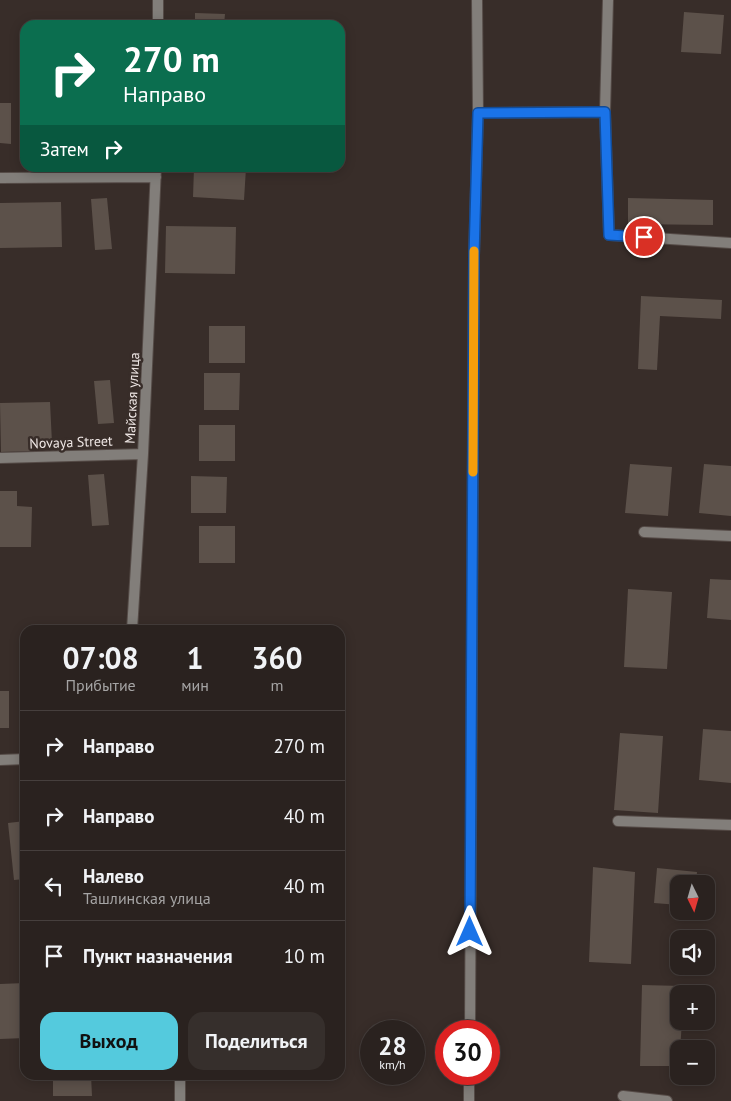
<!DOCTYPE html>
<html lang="ru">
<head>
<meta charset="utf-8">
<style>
	:root { --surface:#2a221f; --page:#362f2c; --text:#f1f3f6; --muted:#a5a4a4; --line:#463f3d; --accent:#54cadd }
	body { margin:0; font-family:"PT Sans",sans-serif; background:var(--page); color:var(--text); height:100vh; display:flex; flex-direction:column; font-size:19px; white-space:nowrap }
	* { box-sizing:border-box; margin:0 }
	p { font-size:16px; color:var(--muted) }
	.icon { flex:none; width:28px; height:28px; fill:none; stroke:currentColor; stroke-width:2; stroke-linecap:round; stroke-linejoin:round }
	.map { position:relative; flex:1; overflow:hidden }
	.panel { position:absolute; left:20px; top:625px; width:325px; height:455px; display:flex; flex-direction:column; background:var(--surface); border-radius:15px; box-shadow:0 2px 12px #0003,0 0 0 1px var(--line) }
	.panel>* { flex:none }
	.hud { position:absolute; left:20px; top:20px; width:325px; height:152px; border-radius:15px; box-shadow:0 2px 12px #0003,0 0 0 1px var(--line); background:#0b6e4f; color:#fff; overflow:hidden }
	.needle { width:32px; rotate:175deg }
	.fabs { position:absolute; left:670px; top:875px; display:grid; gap:10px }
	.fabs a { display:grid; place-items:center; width:45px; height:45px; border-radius:10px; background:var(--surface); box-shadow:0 2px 12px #0003,0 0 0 1px var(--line); font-size:25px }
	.speed { position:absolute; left:360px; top:1020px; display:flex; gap:10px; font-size:25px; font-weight:700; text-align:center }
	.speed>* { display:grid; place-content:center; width:65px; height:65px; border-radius:50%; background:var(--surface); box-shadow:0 2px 12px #0003,0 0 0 1px var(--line); line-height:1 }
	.speed small { font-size:12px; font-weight:400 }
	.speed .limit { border:8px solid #d22; background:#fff; color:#111 }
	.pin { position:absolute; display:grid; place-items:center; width:42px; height:42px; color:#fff; margin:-21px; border:2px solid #fff; border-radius:50%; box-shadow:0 1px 5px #0007 }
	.me { position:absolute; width:55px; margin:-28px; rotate:0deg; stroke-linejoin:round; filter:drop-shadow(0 0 4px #0008) }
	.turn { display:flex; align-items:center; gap:18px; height:105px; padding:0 20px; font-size:22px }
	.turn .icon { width:65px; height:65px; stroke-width:2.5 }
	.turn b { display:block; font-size:35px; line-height:42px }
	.then { display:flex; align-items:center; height:48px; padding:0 20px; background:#0003; gap:10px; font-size:19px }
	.eta { display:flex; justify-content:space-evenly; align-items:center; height:85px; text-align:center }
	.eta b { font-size:30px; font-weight:800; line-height:35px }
	.primary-button { display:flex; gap:10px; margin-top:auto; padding:10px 20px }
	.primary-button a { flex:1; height:58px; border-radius:15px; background:var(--accent); color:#111; font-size:20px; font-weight:800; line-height:58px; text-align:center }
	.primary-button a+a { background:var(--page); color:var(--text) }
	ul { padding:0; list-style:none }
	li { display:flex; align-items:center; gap:15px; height:70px; padding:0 20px; border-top:1px solid var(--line) }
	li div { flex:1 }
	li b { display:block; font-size:19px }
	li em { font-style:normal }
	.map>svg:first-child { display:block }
	.building { fill:#5c514a }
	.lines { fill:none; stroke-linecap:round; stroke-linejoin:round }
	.minor-casing { stroke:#554b47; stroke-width:12 }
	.minor { stroke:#827e7a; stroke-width:10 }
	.route-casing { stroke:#114b97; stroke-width:12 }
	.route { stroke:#1a73e8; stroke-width:9 }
	.slow { stroke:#f59e0b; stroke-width:9 }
	.labels { text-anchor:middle; stroke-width:5; stroke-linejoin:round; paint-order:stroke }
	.street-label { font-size:14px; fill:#efe7e5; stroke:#382d29 }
</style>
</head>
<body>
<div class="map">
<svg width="731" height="1101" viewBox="0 0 731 1101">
	<rect width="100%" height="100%" fill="#382d29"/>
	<!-- building -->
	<path class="building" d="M684,12L724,15L721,54L681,52Z
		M195,13L225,14L224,25H195Z
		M0,103H11V144L0,143Z
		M194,168H246L244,200L193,197Z
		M107,198L112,249L95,250L91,199Z
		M628,198L713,200V225L628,224Z
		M61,202L62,247L0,248V203Z
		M166,226L236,227L235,274L165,273Z
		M641,296L722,300L721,319L660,316L657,370L638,369Z
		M209,326H245V363H209Z
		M204,373H240L239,410H204Z
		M110,380L114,423L98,424L94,381Z
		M50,402L52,443L31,444L32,451L1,452L0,403Z
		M199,425H235V461H199Z
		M630,464L672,467L668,516L625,513Z
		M704,464L731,466V516L699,513Z
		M104,474L109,525L92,526L88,475Z
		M191,476L227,477L226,513H191Z
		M0,491H17V506L32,507L31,547H0Z
		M199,526H235V563H199Z
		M710,579L731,580V620L707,618Z
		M628,589L672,592L667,669L624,667Z
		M0,691H9V728H0Z
		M703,729L731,731V783L699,780Z
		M620,733L663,736L658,813L614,810Z
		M25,821V879L14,880L8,823Z
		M593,867L635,872L631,964L589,962Z
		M657,868L697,872L696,884H679V905L654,903Z
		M25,983V1038L0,1039V984Z
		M642,985L682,986V994H679V1021H682L679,1066H640Z
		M53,1075H91L92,1096H53Z"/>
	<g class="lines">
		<defs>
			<path id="minor" d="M608,0L605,112L609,235L731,243
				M158,25V0
				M478,113L605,112
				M0,178L156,177
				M0,458L143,454
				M644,532L731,536
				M132,630L143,454L156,168
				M0,760L25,759
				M618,821L731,825
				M470,1031L474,256L478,113L477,0
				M623,1096L667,1101
				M180,1101V1075
				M469,1101V1074"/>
		</defs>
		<!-- minor casing -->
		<use href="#minor" class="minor-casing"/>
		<!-- minor -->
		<use href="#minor" class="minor"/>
	</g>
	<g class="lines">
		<defs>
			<path id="route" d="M470,932L474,256L478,113L605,112L609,235L644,237"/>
		</defs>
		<!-- route casing -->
		<use href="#route" class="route-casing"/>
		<!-- route -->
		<use href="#route" class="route"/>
		<!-- slow -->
		<path class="slow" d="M473,472L474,251"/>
	</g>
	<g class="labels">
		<!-- street labels -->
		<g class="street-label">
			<text transform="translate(132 398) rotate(-87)" y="5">Майская улица</text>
			<text transform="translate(71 442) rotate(-2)" y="5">Novaya Street</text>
		</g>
	</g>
</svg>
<div class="fabs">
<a><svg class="needle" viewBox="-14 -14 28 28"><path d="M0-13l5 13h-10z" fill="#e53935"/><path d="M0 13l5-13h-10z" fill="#a5a4a4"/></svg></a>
<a><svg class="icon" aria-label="sound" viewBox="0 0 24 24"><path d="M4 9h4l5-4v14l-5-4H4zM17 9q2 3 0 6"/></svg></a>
<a>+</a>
<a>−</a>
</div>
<div class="speed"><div>28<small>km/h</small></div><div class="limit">30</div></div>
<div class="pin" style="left:644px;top:237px;background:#d93025"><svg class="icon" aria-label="arrive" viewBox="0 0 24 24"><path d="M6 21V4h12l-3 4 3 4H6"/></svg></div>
<svg class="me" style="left:470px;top:932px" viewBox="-20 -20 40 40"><path d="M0-17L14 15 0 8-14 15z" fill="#1a73e8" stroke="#fff" stroke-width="4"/></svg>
<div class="hud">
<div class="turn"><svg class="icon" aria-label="right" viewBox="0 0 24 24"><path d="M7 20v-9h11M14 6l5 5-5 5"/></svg><div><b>270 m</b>Направо</div></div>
<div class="then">Затем<svg class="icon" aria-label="right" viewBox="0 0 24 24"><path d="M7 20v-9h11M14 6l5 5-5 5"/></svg></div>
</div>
<section class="panel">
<div class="eta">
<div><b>07:08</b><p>Прибытие</p></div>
<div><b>1</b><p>мин</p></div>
<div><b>360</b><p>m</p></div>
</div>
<ul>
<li><svg class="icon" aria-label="right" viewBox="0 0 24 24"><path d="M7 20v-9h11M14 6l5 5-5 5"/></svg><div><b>Направо</b></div><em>270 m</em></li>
<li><svg class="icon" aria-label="right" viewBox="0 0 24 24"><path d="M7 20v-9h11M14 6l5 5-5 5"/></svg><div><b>Направо</b></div><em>40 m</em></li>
<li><svg class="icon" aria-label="left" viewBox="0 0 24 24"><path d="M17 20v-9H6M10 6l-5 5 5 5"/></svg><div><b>Налево</b><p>Ташлинская улица</p></div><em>40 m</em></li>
<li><svg class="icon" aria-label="arrive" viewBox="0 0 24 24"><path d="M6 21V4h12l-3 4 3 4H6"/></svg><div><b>Пункт назначения</b></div><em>10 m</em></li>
</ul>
<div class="primary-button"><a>Выход</a><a>Поделиться</a></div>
</section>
</div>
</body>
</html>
